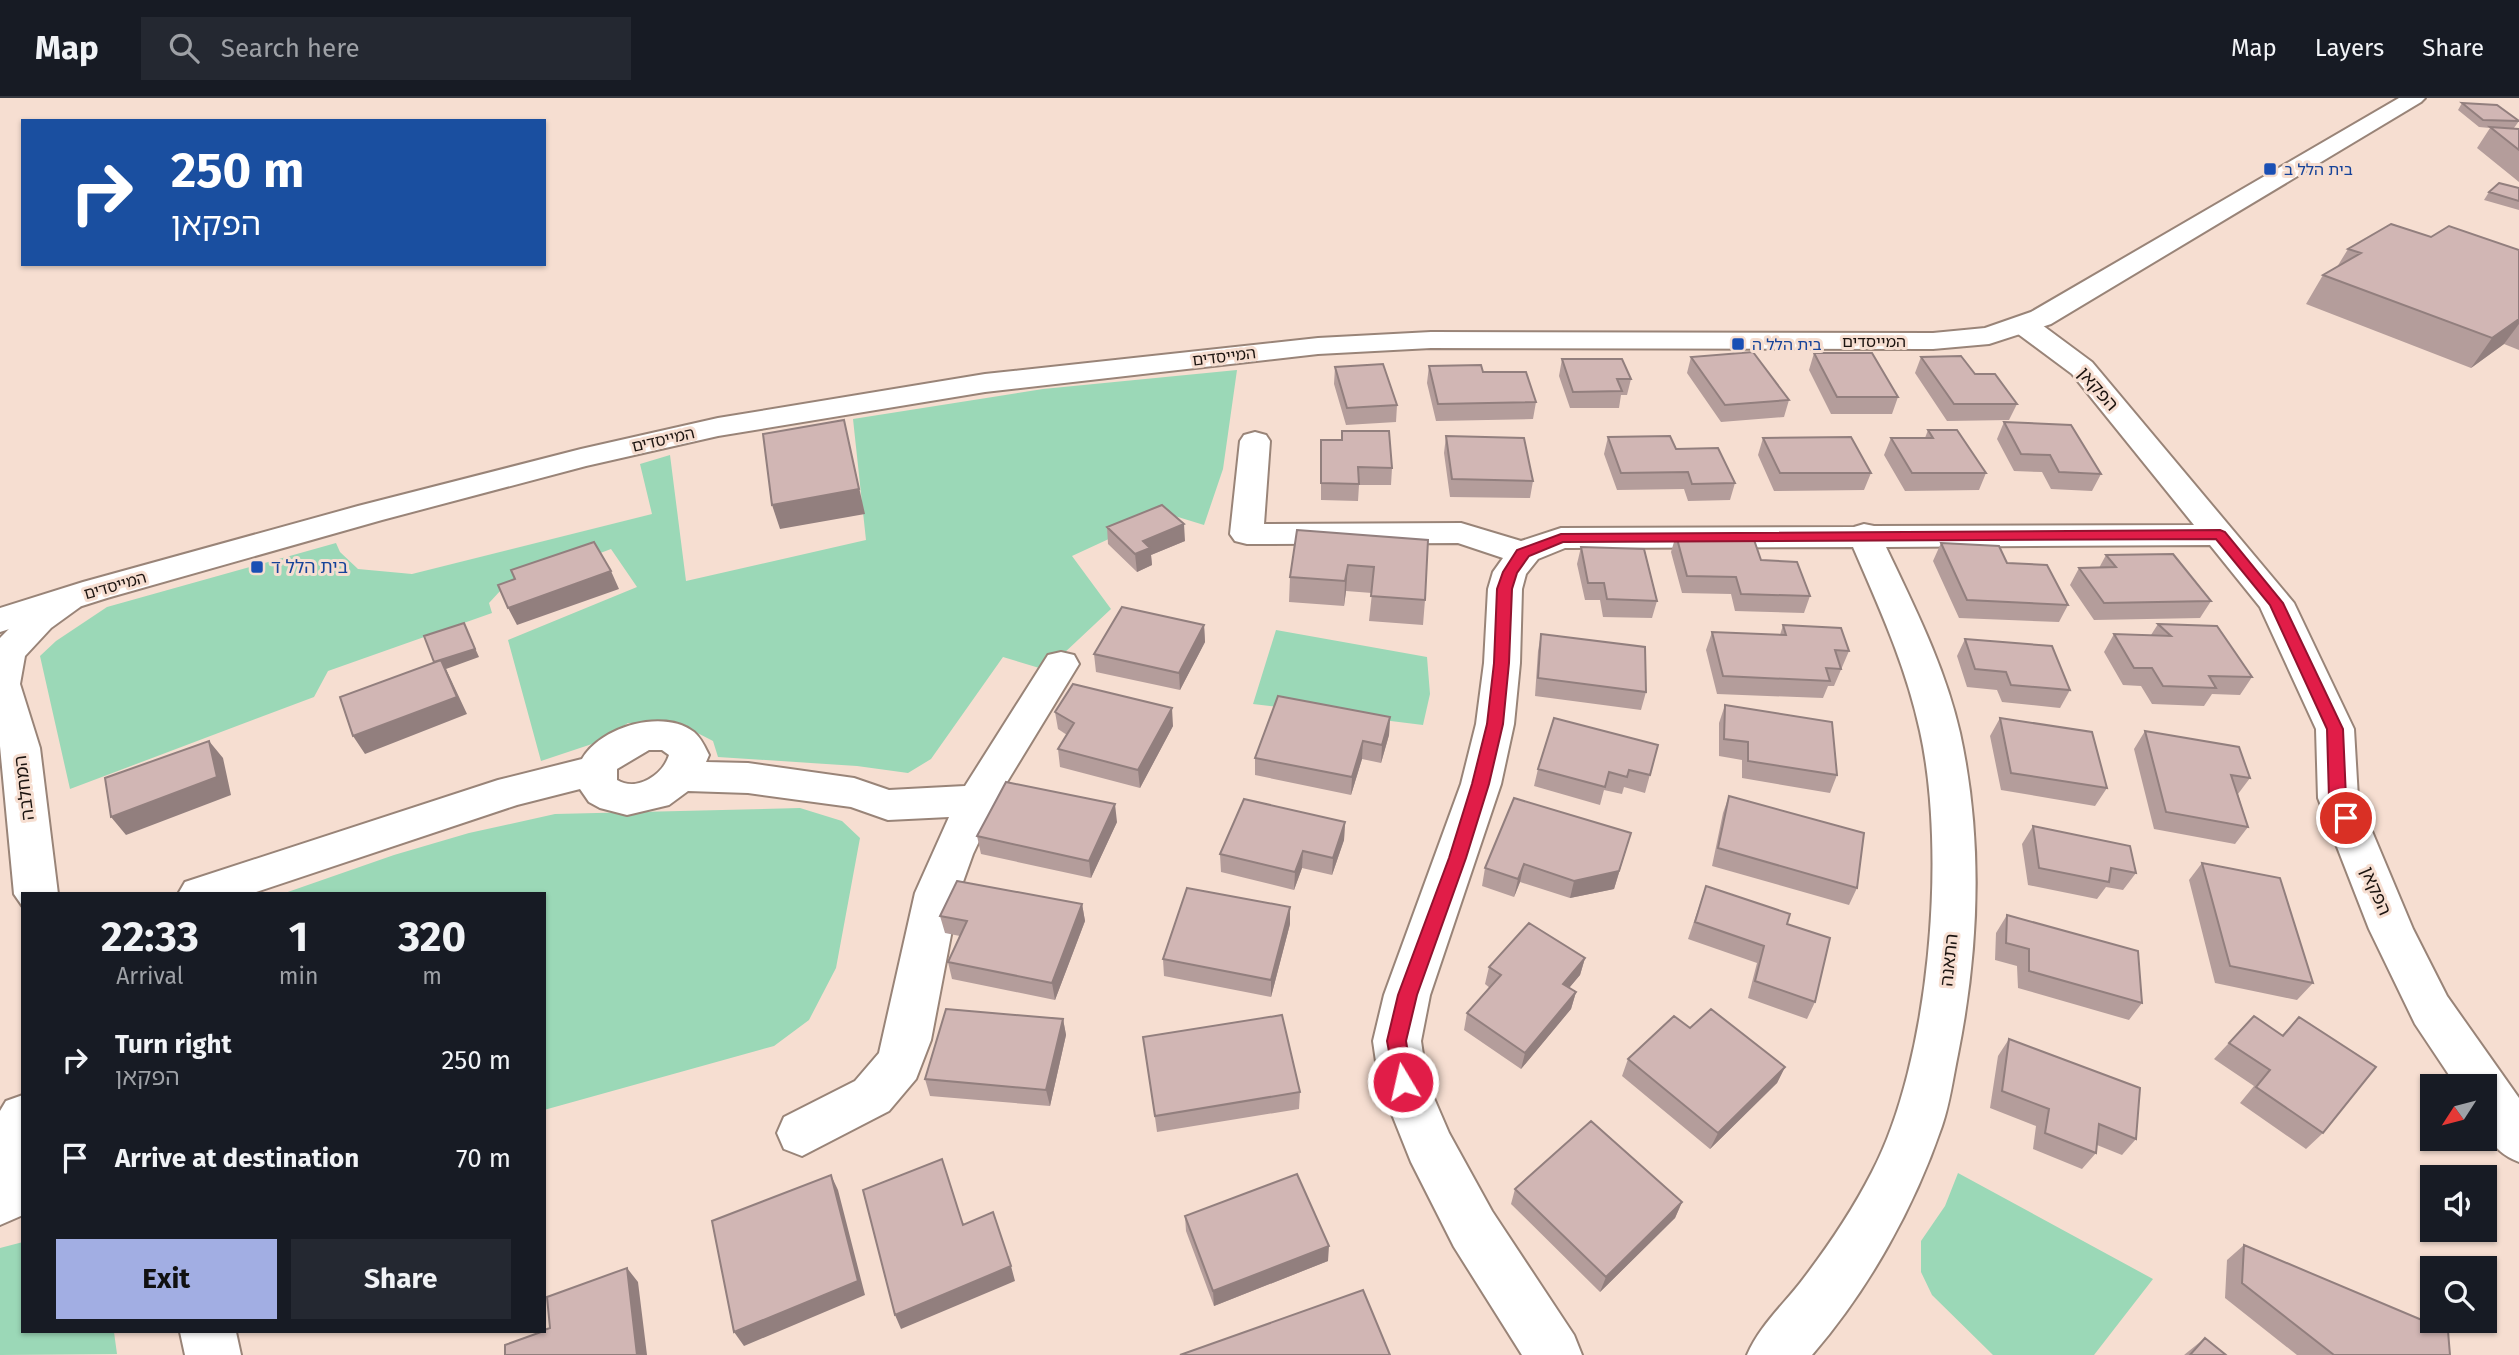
<!DOCTYPE html>
<html lang="en">
<head>
<meta charset="utf-8">
<style>
	:root { --surface:#171b24; --page:#242831; --text:#f1f3f6; --muted:#9ea1a6; --line:#363941; --accent:#a2aee3 }
	body { margin:0; font-family:"Fira Sans","Noto Sans Hebrew",sans-serif; background:var(--page); color:var(--text); height:100vh; display:flex; flex-direction:column; font-size:26px; white-space:nowrap }
	* { box-sizing:border-box; margin:0 }
	p { font-size:23px; color:var(--muted) }
	.icon { flex:none; width:38px; height:38px; fill:none; stroke:currentColor; stroke-width:2; stroke-linecap:round; stroke-linejoin:round }
	.map { position:relative; flex:1; overflow:hidden }
	.panel { position:absolute; left:21px; top:794px; width:525px; height:441px; display:flex; flex-direction:column; background:var(--surface); border-radius:0px; box-shadow:0 2px 5px #0004 }
	.panel>* { flex:none }
	.top-card { position:absolute; left:21px; top:21px; width:525px; height:147px; border-radius:0px; box-shadow:0 2px 5px #0004; background:#1a4fa0; color:#fff; overflow:hidden }
	.needle { width:46px; rotate:234deg }
	.fabs { position:absolute; left:2420px; top:976px; display:grid; gap:14px }
	.fabs a { display:grid; place-items:center; width:77px; height:77px; border-radius:0px; background:var(--surface); box-shadow:0 2px 5px #0004; font-size:35px }
	.pin { position:absolute; display:grid; place-items:center; width:60px; height:60px; color:#fff; margin:-30px; border:4px solid #fff; border-radius:50%; box-shadow:0 2px 7px #0007 }
	.me { position:absolute; width:77px; margin:-38px; rotate:351deg; stroke-linejoin:round; filter:drop-shadow(0 0 5px #0008) }
	.turn { display:flex; align-items:center; gap:24px; height:147px; padding:0 35px; font-size:32px }
	.turn .icon { width:91px; height:91px; stroke-width:2.5 }
	.turn b { display:block; font-size:49px; line-height:60px }
	.eta { display:flex; justify-content:space-evenly; align-items:center; height:119px; text-align:center }
	.eta b { font-size:42px; font-weight:700; line-height:49px }
	.cta { display:flex; gap:14px; margin-top:auto; padding:14px 35px }
	.cta a { flex:1; height:80px; border-radius:0px; background:var(--accent); color:#111; font-size:28px; font-weight:700; line-height:80px; text-align:center }
	.cta a+a { background:var(--page); color:var(--text) }
	ul { padding:0; list-style:none }
	li { display:flex; align-items:center; gap:21px; height:98px; padding:0 35px }
	li div { flex:1 }
	li b { display:block; font-size:26px }
	li em { font-style:normal }
	header { display:flex; align-items:center; gap:42px; box-sizing:border-box; height:98px; padding:0 35px; background:var(--surface); border-bottom:2px solid var(--line) }
	header strong { font-size:33px }
	nav { display:flex; gap:38px; margin-inline-start:auto; font-size:24px }
	.search { width:490px; height:63px; background:var(--page); display:flex; align-items:center; gap:18px; box-sizing:border-box; padding:0 24px; border-radius:0px; color:var(--muted); font-size:26px }
	.map>svg:first-child { display:block }
	.green { fill:#9bd8b7 }
	.lines { fill:none; stroke-linecap:round; stroke-linejoin:round }
	.street-casing { stroke:#998478; stroke-width:4 }
	.secondary-casing { stroke:#998478; stroke-width:4 }
	.street { fill:#fff; fill-rule:evenodd }
	.secondary { fill:#fff; fill-rule:evenodd }
	.wall { fill:#b49d9b }
	.shaded-wall { fill:#927f7e }
	.building { fill:#d1b6b4; stroke:#927f7e; stroke-width:2 }
	.route { fill:#e11d48; stroke:#92132f; stroke-width:2 }
	.transit-dot { fill:#1a4fb4; stroke:#f6ded1; stroke-width:2.5 }
	.labels { text-anchor:middle; stroke-width:6; stroke-linejoin:round; paint-order:stroke }
	.far-transit-label { font-size:16px; fill:#164399; stroke:#f6ded1; text-anchor:start }
	.far-street-label { font-size:16px; fill:#1b130f; stroke:#f6ded1 }
	.street-label { font-size:18px; fill:#1b130f; stroke:#f6ded1 }
	.transit-label { font-size:18px; fill:#164399; stroke:#f6ded1; text-anchor:start }
</style>
</head>
<body>
<header>
<strong>Map</strong>
<div class="search"><svg class="icon" aria-label="search" viewBox="0 0 24 24"><circle cx="10" cy="10" r="6"/><path d="M15 15l6 6"/></svg>Search here</div>
<nav><a>Map</a><a>Layers</a><a>Share</a></nav>
</header>
<div class="map">
<svg width="2519" height="1257" viewBox="0 0 2519 1257">
	<rect width="100%" height="100%" fill="#f6ded1"/>
	<!-- green -->
	<path class="green" d="M1237,272L1223,371L1204,427L1165,415L1072,458L1111,511L1046,572L1003,559L931,661L908,675L857,668L718,659L713,643L678,625H628L598,644L541,663L508,542L637,489L611,451L501,492L489,505L492,515L328,573L314,599L70,691L40,558L56,543L107,509L336,445L340,454L358,471L412,476L652,416L640,366L670,357L686,483L866,442L853,321L1043,291Z
		M1276,532L1427,559L1430,596L1423,627L1253,606Z
		M800,710L842,723L860,740L836,870L809,922L774,948L544,1012V796H282L394,757L469,735L555,716Z
		M1958,1075L2153,1181L2094,1257H1993L1932,1197L1921,1174V1143L1945,1108Z
		M23,1144V1234H114L117,1256L0,1257V1150Z"/>
	<g class="lines">
		<defs>
			<path id="street" d="M2024,219L2034,221L2092,264L2294,505L2354,631L2358,700L2413,831L2447,898L2519,1000V1064C2481,1049 2485,1024 2485,989H2457L2415,926L2369,831L2318,700L2316,631L2260,509L2210,447L1886,449C1915,510 1945,569 1960,635C1983,740 1979,851 1958,956C1953,980 1950,1005 1942,1028C1914,1110 1869,1191 1812,1257H1747C1759,1229 1781,1209 1800,1185C1827,1150 1852,1113 1872,1074C1930,963 1947,755 1920,633C1906,568 1879,509 1853,449L1565,450L1538,461L1526,476L1522,491L1520,565L1514,626L1501,686L1430,897L1421,943L1427,984L1449,1035L1492,1113L1574,1237L1582,1257H1522L1454,1149L1411,1064L1379,984L1373,943L1384,897L1461,686L1476,626L1484,565L1488,491L1493,474L1503,460L1458,445L1247,446L1235,443L1230,436L1240,343L1244,337L1255,334L1266,337L1270,343L1264,426L1461,425L1521,443L1561,430L1854,429L1864,426L1874,428L2194,427L2072,276L2014,233L2010,227L2014,221Z
				M68,490L80,493L85,501L80,509L51,530L25,558L20,586L40,650L58,796H23V809L14,796L0,648V540C20,520 40,497 68,490Z
				M1061,554L1074,557L1079,566L1007,684L973,756L959,795L931,942L916,981L889,1013L802,1058L784,1051L777,1035L784,1019L855,983L879,955L915,795L949,719L888,722L851,709L748,695L688,693L669,707L627,717L600,710L589,704L580,691L517,707L250,796H178L185,784L498,682L582,661C600,629 663,610 694,634C701,640 705,649 709,657L706,664L748,665L854,680L889,692L965,688L1048,557ZM649,652H662L669,657C663,677 637,694 617,682V671Z
				M23,997V1117L0,1127V1013L6,1003Z
				M180,1234H236L241,1257H185Z"/>
			<path id="secondary" d="M2399,0H2425L2421,4L2051,226L1989,246L1933,251L1431,250L1318,256L985,294L718,338L586,368L382,422L107,500L0,534V510L83,484L358,408L581,351L718,320L985,276L1318,240L1431,234L1933,235L1985,230L2031,214Z"/>
		</defs>
		<!-- street casing -->
		<use href="#street" class="street-casing"/>
		<!-- secondary casing -->
		<use href="#secondary" class="secondary-casing"/>
		<!-- street -->
		<use href="#street" class="street"/>
		<!-- secondary -->
		<use href="#secondary" class="secondary"/>
	</g>
	<!-- wall -->
	<path class="wall" d="M2462,5L2519,23L2514,30L2519,31V84L2477,50L2490,30L2479,29L2458,12Z
		M2519,90V112L2484,102L2489,94Z
		M2431,139L2519,152V252L2504,246L2471,270L2306,206L2323,177L2337,169L2348,151Z
		M1814,255L1898,299L1892,316H1831L1809,272Z
		M1691,259L1789,302L1784,319L1721,324L1687,275Z
		M1921,259L1975,276L2017,306L2009,322L1947,323L1915,275Z
		M1562,261L1631,281L1627,297H1621L1619,310H1570L1559,278Z
		M1429,268L1483,274L1536,304L1533,321L1436,323L1427,285Z
		M1335,269L1397,307L1396,324L1346,327L1334,286Z
		M2004,324L2101,376L2092,393L2051,391L2042,374L2014,373L1997,341Z
		M1928,332L1986,375L1979,392L1905,393L1884,357L1891,340H1925Z
		M1342,333L1392,370L1391,387H1359L1358,403L1321,402V342H1341Z
		M1446,338L1533,383L1530,400L1450,399L1444,355Z
		M1608,339L1676,351L1735,385L1730,402L1688,403L1684,391L1617,392L1604,356Z
		M1763,340L1871,375L1864,392L1774,393L1758,357Z
		M1107,429L1185,443L1151,457L1152,467L1137,474L1108,446Z
		M1676,437L1761,462L1810,498L1804,515L1735,513L1731,496L1682,495L1671,454Z
		M1428,442L1425,502L1423,527L1369,523L1372,495L1346,493L1344,508L1289,504L1290,479Z
		M1941,445L2007,465L2068,507L2059,524L1959,520L1933,463Z
		M1581,449L1657,503L1652,520L1603,519L1600,502H1585L1577,466Z
		M2106,457L2211,503L2200,520L2094,522L2070,487L2079,470H2099Z
		M2158,526L2252,579L2240,597L2212,596L2204,608L2152,606L2141,588L2123,587L2104,554L2114,536L2151,537Z
		M1204,527L1205,544L1180,592L1096,574L1094,556Z
		M1783,527L1849,553L1834,588H1828L1823,600L1717,596L1706,552L1712,534L1780,537Z
		M1541,536L1646,594L1641,612L1535,598L1538,553Z
		M1965,541L2070,592L2060,610L2002,604L1997,592L1967,589L1957,558Z
		M1725,607L1837,677L1830,695L1742,680V662L1719,658V625Z
		M1055,614L1173,628L1140,690L1060,669L1058,651L1067,637L1058,631Z
		M1390,619L1389,637L1381,665L1362,661L1351,697L1255,677V660Z
		M2000,620L2107,690L2095,708L2001,692L1990,638Z
		M2145,633L2250,680L2238,696L2248,729L2235,746L2154,731L2134,651Z
		M1658,647L1645,695L1624,689L1622,696L1604,692L1600,707L1534,688L1538,671Z
		M1729,698L1857,790L1849,807L1712,768L1723,715Z
		M1117,724L1091,780L981,756L977,738Z
		M1345,724L1344,742L1332,777L1302,770L1294,792L1221,774L1220,756Z
		M2033,728L2136,775L2123,792L2106,789L2097,801L2028,787L2022,746Z
		M1631,735L1614,791L1570,800L1520,784L1514,799L1482,788L1485,770Z
		M2202,765L2313,885L2297,902L2215,885L2189,782Z
		M1706,788L1787,826L1815,904L1807,921L1748,900L1757,865L1688,841Z
		M1082,806L1085,823L1055,902L952,881L948,864L960,838L945,835L940,818Z
		M2007,817L2142,905L2129,922L2018,890L2017,868L1995,862L1996,835Z
		M1290,826L1271,899L1164,878L1163,861Z
		M1585,860L1580,877L1569,890L1576,894L1571,911L1521,971L1464,932L1467,915L1490,890L1485,886L1489,869Z
		M2254,918L2282,937L2299,919L2323,1035L2306,1051L2240,1005L2254,988L2214,961Z
		M1063,921L1066,937L1050,1008L930,998L925,981Z
		M1690,930L1785,969L1777,985L1710,1051L1622,978L1628,961Z
		M1144,939L1300,994L1299,1011L1157,1034Z
		M2009,941L2136,1041L2122,1057L2097,1047L2096,1055L2082,1071L2033,1051L2036,1028L1990,1010L1998,958Z
		M1515,1091L1682,1104L1675,1120L1600,1194L1511,1106Z
		M1185,1118L1328,1163L1214,1208L1186,1133Z
		M2244,1147L2450,1257H2297L2225,1200L2227,1162Z
		M2205,1240L2226,1257H2184Z"/>
	<!-- shaded-wall -->
	<path class="shaded-wall" d="M2519,221V226L2504,246L2471,270L2492,240Z
		M844,322L865,416L780,431L772,407Z
		M1184,426L1185,443L1151,457L1152,467L1137,474L1135,456L1143,443Z
		M1348,467L1346,493L1344,508L1345,483Z
		M611,473L619,491L517,527L508,510Z
		M464,525L479,559L446,571L467,616L365,656L353,638L434,565Z
		M1204,527L1205,544L1180,592L1179,575Z
		M1172,610L1173,628L1140,690L1138,672Z
		M1390,619L1389,637L1381,665L1382,647Z
		M209,643L223,660L231,697L126,737L111,719Z
		M1363,643L1362,661L1351,697L1352,679Z
		M1115,706L1117,724L1091,780L1089,763Z
		M1345,724L1344,742L1332,777L1333,760Z
		M1631,735L1614,791L1570,800L1574,783Z
		M1303,753L1302,770L1294,792L1295,774Z
		M1524,766L1520,784L1514,799L1518,781Z
		M1082,806L1085,823L1055,902L1052,885Z
		M1290,809V826L1271,899V882Z
		M1585,860L1580,877L1558,903L1563,886Z
		M1576,894L1571,911L1521,971L1525,955Z
		M1063,921L1066,937L1050,1008L1046,992Z
		M1785,969L1777,985L1710,1051L1718,1035Z
		M831,1077L838,1092L865,1197L744,1248L734,1234Z
		M1682,1104L1675,1120L1600,1194L1606,1179Z
		M1329,1148L1328,1163L1214,1208L1213,1193Z
		M1011,1168L1015,1183L901,1231L895,1217Z
		M627,1170L638,1184L647,1257H637Z"/>
	<!-- building -->
	<path class="building" d="M2462,5L2497,7L2519,23L2483,22Z
		M2490,29L2519,31V52Z
		M2499,85L2519,90V103L2489,94Z
		M2391,126L2431,139L2449,128L2519,152V221L2492,240L2323,177L2361,155L2348,151Z
		M1753,254L1789,302L1725,307L1691,259Z
		M1814,255H1872L1898,299H1837Z
		M1961,258L1975,276H1995L2017,306H1954L1921,259Z
		M1562,261H1622L1631,281H1617L1622,293L1573,294Z
		M1383,266L1397,307L1347,310L1335,269Z
		M1481,267L1483,274H1526L1536,304L1438,306L1429,268Z
		M844,322L859,391L772,407L763,336Z
		M2004,324L2071,327L2101,376L2059,374L2050,357L2021,356Z
		M1928,332H1957L1986,375H1912L1891,340H1933Z
		M1342,333H1389L1392,370L1358,369L1359,386L1321,385V342H1342Z
		M1446,338L1524,340L1533,383L1452,381Z
		M1670,338L1676,351L1718,350L1735,385L1692,386L1688,374L1621,375L1608,339Z
		M1851,339L1871,375H1780L1763,340Z
		M1162,407L1184,426L1143,443L1150,450L1135,456L1107,429Z
		M1297,432L1428,442L1425,502L1371,498L1374,469L1348,467L1345,483L1290,479Z
		M1676,437L1753,439L1761,462L1797,464L1810,498L1741,496L1736,479L1687,478Z
		M594,444L611,473L508,510L498,487L515,481L511,472Z
		M1941,445L1999,448L2007,465L2047,467L2068,507L1967,502Z
		M1581,449L1644,451L1657,503L1607,501L1604,485H1588Z
		M2173,456L2211,503L2104,505L2079,470L2116,469L2106,457Z
		M1122,509L1204,527L1179,575L1094,556Z
		M464,525L475,551L434,564L424,538Z
		M2158,526L2217,528L2252,579L2209,578L2216,590L2163,588L2152,570H2134L2114,536L2171,538Z
		M1783,527L1841,530L1849,553L1835,552L1841,571L1826,570L1830,583L1723,578L1712,534L1786,537Z
		M1541,536L1645,549L1646,594L1538,580Z
		M1965,541L2052,548L2070,592L2011,587L2006,574L1975,571Z
		M441,562L457,599L353,638L340,599Z
		M1073,586L1172,610L1138,672L1058,651L1074,625L1055,614Z
		M1278,598L1390,619L1382,647L1363,643L1352,679L1255,660Z
		M1725,607L1832,624L1837,677L1748,663V644L1724,641Z
		M1554,620L1658,647L1650,677L1629,672L1627,679L1609,674L1605,689L1538,671Z
		M2000,620L2092,634L2107,690L2011,675Z
		M2145,633L2239,649L2250,680L2231,677L2248,729L2166,714Z
		M209,643L217,679L111,719L105,680Z
		M1006,684L1115,706L1089,763L977,738Z
		M1729,698L1864,735L1857,790L1718,750Z
		M1514,700L1631,735L1619,773L1574,783L1524,766L1518,781L1485,770Z
		M1244,701L1345,724L1333,760L1303,753L1295,774L1220,756Z
		M2033,728L2130,748L2136,775L2111,770L2109,784L2039,770Z
		M2202,765L2280,780L2313,885L2230,868Z
		M957,783L1082,806L1052,885L948,864L967,823L940,818Z
		M1706,788L1790,816L1787,826L1830,840L1815,904L1755,883L1764,848L1695,824Z
		M1187,790L1290,809L1271,882L1163,861Z
		M2007,817L2138,853L2142,905L2029,873V851L2006,845Z
		M1529,825L1585,860L1563,886L1576,894L1525,955L1467,915L1501,877L1489,869Z
		M946,911L1063,921L1046,992L925,981Z
		M1711,911L1785,969L1718,1035L1628,961L1674,918L1690,930Z
		M1282,917L1300,994L1155,1018L1143,939Z
		M2254,918L2283,938L2299,919L2376,969L2323,1035L2256,989L2270,972L2229,945Z
		M2009,941L2140,990L2136,1041L2099,1026L2096,1055L2045,1035L2049,1011L2002,993Z
		M1591,1023L1682,1104L1606,1179L1515,1091Z
		M942,1061L963,1127L993,1114L1011,1168L895,1217L863,1092Z
		M1297,1076L1329,1148L1213,1193L1185,1118Z
		M831,1077L858,1183L734,1234L712,1123Z
		M2244,1147L2448,1233L2450,1257H2334L2242,1185Z
		M627,1170L637,1257H505V1247L541,1234H544V1232L550,1230L547,1199Z
		M1363,1192L1390,1257H1180Z
		M2205,1240L2226,1257H2190Z"/>
	<!-- route -->
	<path class="route" d="M2220,432L2225,434L2283,505L2343,631L2346,700L2354,720L2352,725H2340L2329,700L2327,631L2270,507L2216,441L1563,444L1529,458L1517,475L1512,491L1509,565L1503,626L1489,686L1466,760L1417,897L1406,943L1413,984L1410,990L1403,992L1396,990L1387,943L1398,897L1449,760L1472,686L1487,626L1494,565L1497,491L1503,474L1517,452L1561,436Z"/>
	<!-- markers -->
	<g class="transit-dot">
		<rect x="2263" y="64" width="14" height="14" rx="3.5"/>
		<rect x="1731" y="239" width="14" height="14" rx="3.5"/>
		<rect x="250" y="462" width="14" height="14" rx="3.5"/>
	</g>
	<g class="labels">
		<!-- far-transit labels -->
		<g class="far-transit-label">
			<text x="2284" y="77">בית הלל ב</text>
			<text x="1752" y="252">בית הלל ה</text>
		</g>
		<!-- far-street labels -->
		<g class="far-street-label">
			<text x="1874" y="249">המייסדים</text>
			<text transform="translate(1224 258) rotate(-7)" y="6">המייסדים</text>
			<text transform="translate(663 341) rotate(-13)" y="6">המייסדים</text>
			<text transform="translate(115 487) rotate(-16)" y="6">המייסדים</text>
		</g>
		<!-- street labels -->
		<g class="street-label">
			<text transform="translate(2098 291) rotate(49)" y="6">הפקאן</text>
			<text transform="translate(24 690) rotate(-97)" y="6">המחלבה</text>
			<text transform="translate(2376 793) rotate(67)" y="6">הפקאן</text>
			<text transform="translate(1949 862) rotate(-84)" y="6">התאנה</text>
		</g>
		<!-- transit labels -->
		<g class="transit-label">
			<text x="271" y="475">בית הלל ד</text>
		</g>
	</g>
</svg>
<div class="fabs">
<a><svg class="needle" viewBox="-14 -14 28 28"><path d="M0-13l5 13h-10z" fill="#e53935"/><path d="M0 13l5-13h-10z" fill="#9ea1a6"/></svg></a>
<a><svg class="icon" aria-label="sound" viewBox="0 0 24 24"><path d="M4 9h4l5-4v14l-5-4H4zM17 9q2 3 0 6"/></svg></a>
<a><svg class="icon" aria-label="search" viewBox="0 0 24 24"><circle cx="10" cy="10" r="6"/><path d="M15 15l6 6"/></svg></a>
</div>
<div class="pin" style="left:2346px;top:720px;background:#d93025"><svg class="icon" aria-label="arrive" viewBox="0 0 24 24"><path d="M6 21V4h12l-3 4 3 4H6"/></svg></div>
<svg class="me" style="left:1403px;top:984px" viewBox="-20 -20 40 40"><circle r="17" fill="#e11d48" stroke="#fff" stroke-width="3"/><path d="M0-11L8 9 0 5-8 9z" fill="#fff"/></svg>
<div class="top-card">
<div class="turn"><svg class="icon" aria-label="right" viewBox="0 0 24 24"><path d="M7 20v-9h11M14 6l5 5-5 5"/></svg><div><b>250 m</b>הפקאן</div></div>
</div>
<section class="panel">
<div class="eta">
<div><b>22:33</b><p>Arrival</p></div>
<div><b>1</b><p>min</p></div>
<div><b>320</b><p>m</p></div>
</div>
<ul>
<li><svg class="icon" aria-label="right" viewBox="0 0 24 24"><path d="M7 20v-9h11M14 6l5 5-5 5"/></svg><div><b>Turn right</b><p>הפקאן</p></div><em>250 m</em></li>
<li><svg class="icon" aria-label="arrive" viewBox="0 0 24 24"><path d="M6 21V4h12l-3 4 3 4H6"/></svg><div><b>Arrive at destination</b></div><em>70 m</em></li>
</ul>
<div class="cta"><a>Exit</a><a>Share</a></div>
</section>
</div>
</body>
</html>
